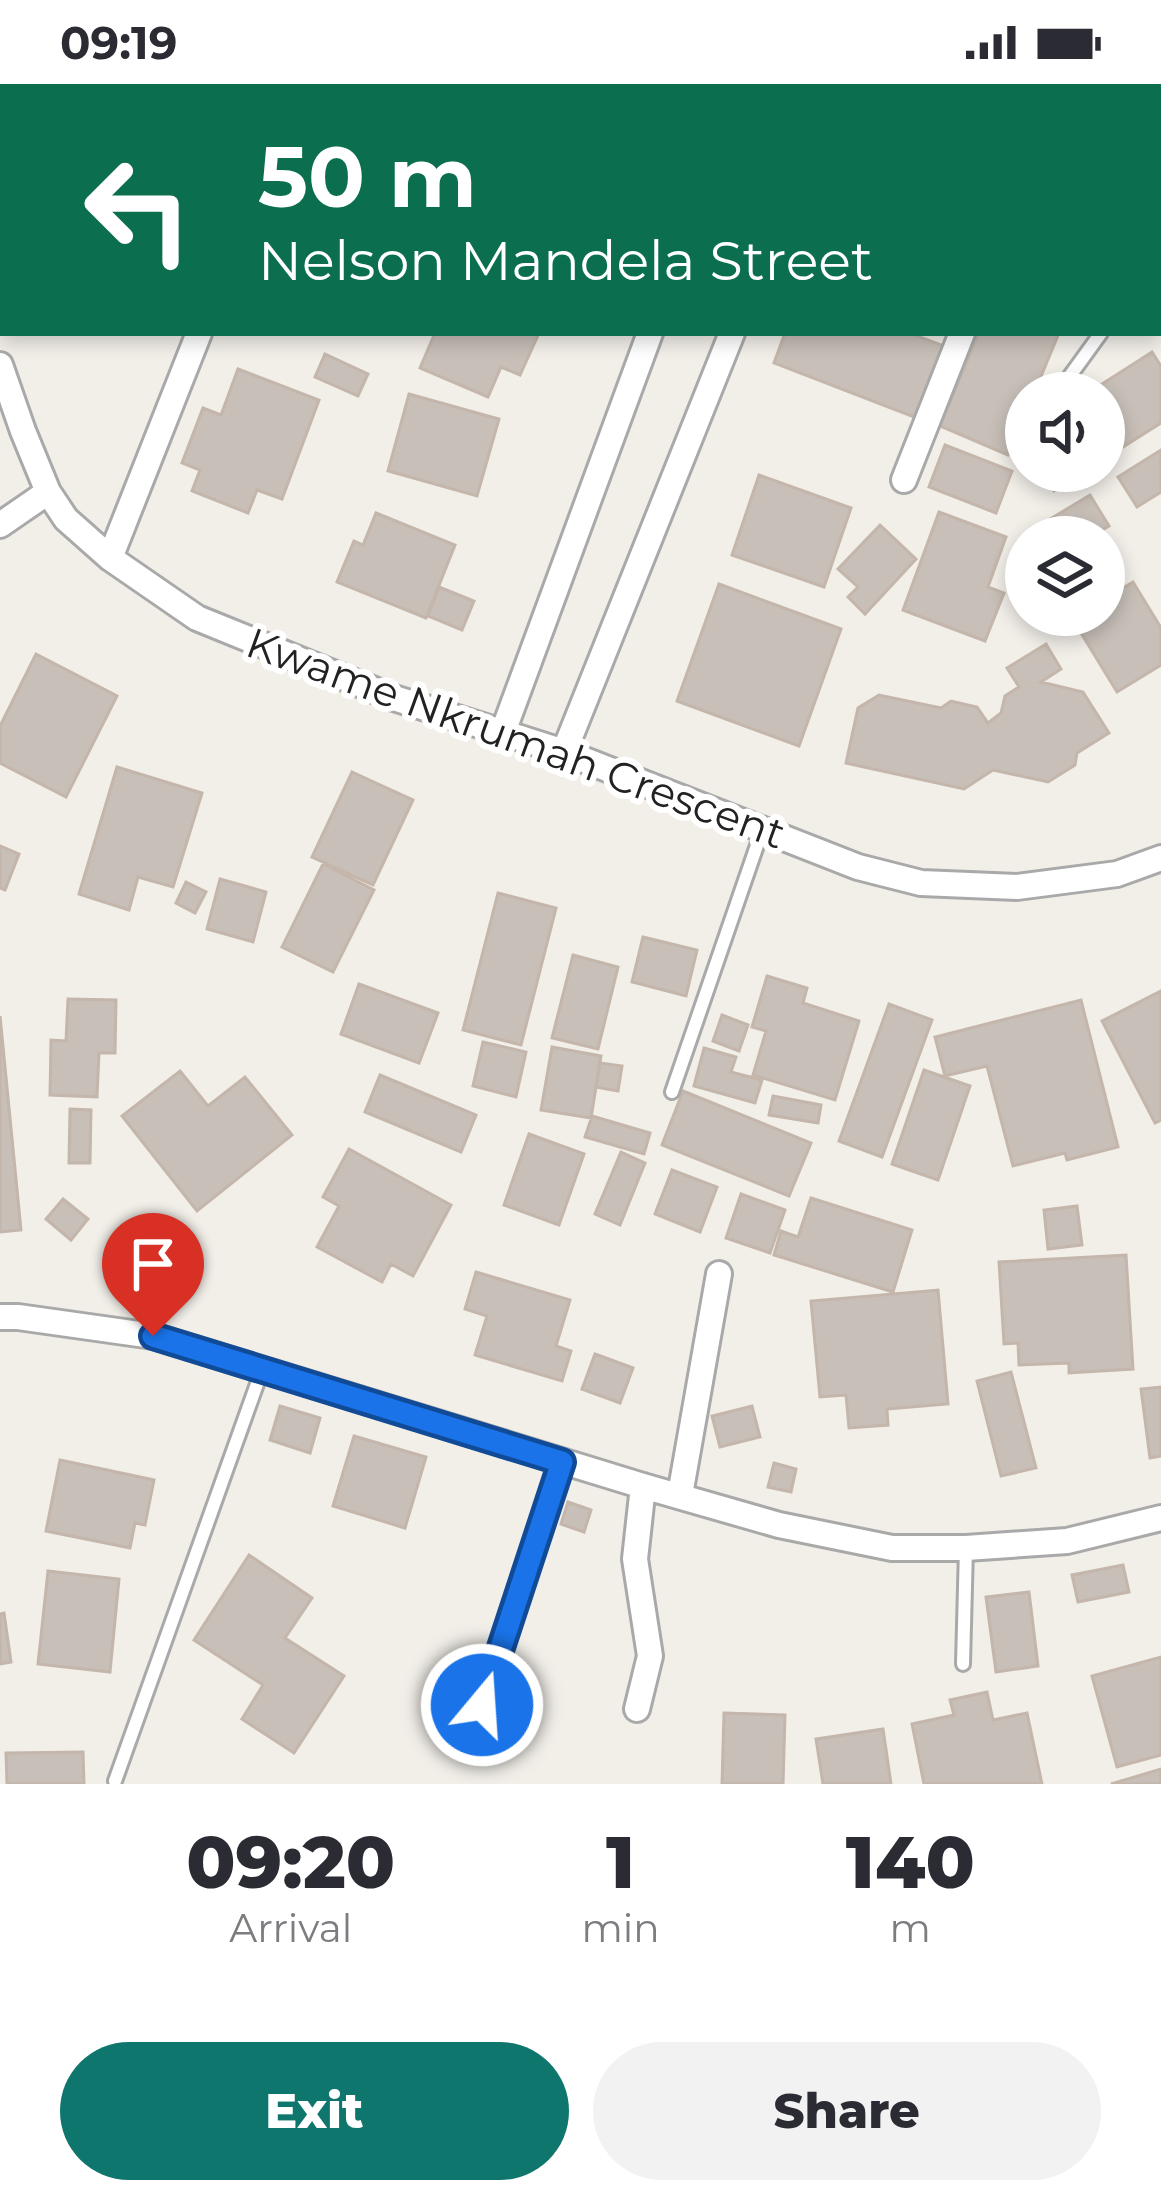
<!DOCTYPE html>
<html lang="en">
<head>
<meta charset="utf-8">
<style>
	:root { --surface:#fff; --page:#f2f2f3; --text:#2b2b33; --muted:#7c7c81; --accent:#0f766e }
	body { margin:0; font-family:Montserrat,sans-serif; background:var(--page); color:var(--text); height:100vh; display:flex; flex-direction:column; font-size:45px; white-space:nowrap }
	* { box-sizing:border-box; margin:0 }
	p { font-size:39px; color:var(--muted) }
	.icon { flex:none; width:66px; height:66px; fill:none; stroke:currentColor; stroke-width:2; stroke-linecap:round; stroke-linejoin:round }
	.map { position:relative; height:1700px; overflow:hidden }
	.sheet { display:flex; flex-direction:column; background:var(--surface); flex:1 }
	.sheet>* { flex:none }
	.guide { position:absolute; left:0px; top:0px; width:1161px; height:252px; box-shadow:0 6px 18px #0003; background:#0b6e4f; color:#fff; overflow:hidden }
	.buttons { position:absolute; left:1005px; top:288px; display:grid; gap:24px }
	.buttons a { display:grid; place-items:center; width:120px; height:120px; border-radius:50%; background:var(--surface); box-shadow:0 6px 18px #0003; font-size:60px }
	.pin { position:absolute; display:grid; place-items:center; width:102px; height:102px; color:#fff; margin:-123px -51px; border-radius:50% 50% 50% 0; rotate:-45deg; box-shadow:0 0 12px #0007 }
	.pin .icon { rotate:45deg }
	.me { position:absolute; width:132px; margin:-66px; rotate:18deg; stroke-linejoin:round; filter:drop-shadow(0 0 9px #0008) }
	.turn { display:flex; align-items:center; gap:42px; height:252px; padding:0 60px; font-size:54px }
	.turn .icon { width:156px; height:156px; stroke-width:2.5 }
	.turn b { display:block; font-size:84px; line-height:102px }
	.eta { display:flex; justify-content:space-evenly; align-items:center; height:204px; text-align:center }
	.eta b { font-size:72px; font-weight:800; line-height:84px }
	.button { display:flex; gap:24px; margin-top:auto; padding:24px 60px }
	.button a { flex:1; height:138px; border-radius:72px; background:var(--accent); color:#fff; font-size:48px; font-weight:800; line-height:138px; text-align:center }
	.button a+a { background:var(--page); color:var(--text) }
	.status { display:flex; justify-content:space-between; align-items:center; height:84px; padding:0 60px; background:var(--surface); direction:ltr }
	.status svg { height:33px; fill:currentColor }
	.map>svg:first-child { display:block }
	.building { fill:#c7bfb8; stroke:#c4b6ab; stroke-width:3 }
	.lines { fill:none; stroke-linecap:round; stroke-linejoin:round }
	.lane-casing { stroke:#a9a9a9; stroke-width:18 }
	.street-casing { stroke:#a9a9a9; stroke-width:30 }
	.lane { stroke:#fff; stroke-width:12 }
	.street { stroke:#fff; stroke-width:24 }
	.route-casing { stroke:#114b97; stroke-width:30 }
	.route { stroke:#1a73e8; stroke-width:21 }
	.labels { text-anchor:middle; stroke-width:12; stroke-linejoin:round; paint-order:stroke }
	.street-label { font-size:42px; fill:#222; stroke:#fff }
</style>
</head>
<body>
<div class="status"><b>09:19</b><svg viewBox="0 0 49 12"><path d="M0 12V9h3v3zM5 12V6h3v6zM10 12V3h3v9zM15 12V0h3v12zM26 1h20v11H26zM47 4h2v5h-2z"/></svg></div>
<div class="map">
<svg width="1161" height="1700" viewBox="0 0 1161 1700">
	<rect width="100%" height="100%" fill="#f2efe9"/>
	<!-- building -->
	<path class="building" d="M435,249H539L520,291L501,283L488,313L420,284Z
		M785,249H909L949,264L922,336L774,279Z
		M979,249H1059L1034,309H1026V328L1008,371L940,342Z
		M1152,268L1161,282V339L1104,375V309H1088Z
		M325,270L368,290L358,312L315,293Z
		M238,285L319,316L282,415L257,406L248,429L192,407L200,386L182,379L203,324L221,331Z
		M409,310L499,335L477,412L388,387Z
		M945,361L1012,387L996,429L929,403Z
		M1161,366V408L1137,423L1118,393Z
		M1041,387H1085L1054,407Z
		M759,391L851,424L824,503L732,471Z
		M1090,411L1109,442L1090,453H1043L1037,443Z
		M939,428L1006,453L988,503L1004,509L985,557L903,526Z
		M376,429L455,461L426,534L337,498L354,457L363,461Z
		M880,441L916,475L865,530L848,513L858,503L838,485Z
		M1133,498L1161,544V581L1117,608L1070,531H1104V502L1107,500L1113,510Z
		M719,500L841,545L799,662L677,617Z
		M439,503L474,517L462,546L428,532Z
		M1046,560L1061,585L1041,598L1083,608L1109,649L1077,669L1075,681L1048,698L993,686L964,705L846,679L858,624L879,611L941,624L951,617L977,623L988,639L1001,629L1005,612L1019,603L1007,584Z
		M36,570L117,612L66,713L0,679V642Z
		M117,683L202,709L173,803L138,793L129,826L79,810Z
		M352,688L413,716L373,801L312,773Z
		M0,762L19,770L5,806L0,804Z
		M323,780L374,806L333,888L282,863Z
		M220,795L266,808L253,858L207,845Z
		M186,798L206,808L195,829L176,819Z
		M498,809L556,824L521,961L463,946Z
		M643,853L697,866L686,912L632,898Z
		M573,871L618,883L598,965L552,954Z
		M767,892L807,904L803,919L859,937L835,1016L753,991L766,947L752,943Z
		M359,900L438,929L419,979L341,950Z
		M1161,907V1036L1155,1039L1102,937Z
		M68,915L116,916L115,969H99L97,1013L50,1011L51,956L66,957Z
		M1081,916L1118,1063L1067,1076L1065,1069L1013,1082L987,982L945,992L935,953Z
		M889,920L932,936L882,1073L839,1057Z
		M722,931L748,941L739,967L713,957Z
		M0,932L21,1146L0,1148Z
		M483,958L526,968L516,1013L473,1002Z
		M552,963L601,972L591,1034L541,1026Z
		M704,964L736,973L731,988L762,996L755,1019L694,1002Z
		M600,979L622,982L618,1007L596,1003Z
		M924,986L970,1002L938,1096L892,1080Z
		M180,987L208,1022L245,993L292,1051L197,1127L122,1032Z
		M380,991L476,1031L461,1068L365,1028Z
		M683,1007L811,1059L789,1112L662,1061Z
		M773,1012L821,1021L818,1039L769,1031Z
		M70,1025L91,1026L90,1079H69Z
		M592,1032L650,1049L644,1070L585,1053Z
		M529,1050L584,1070L559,1141L504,1121Z
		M349,1065L451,1121L413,1192L391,1180L382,1198L317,1163L339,1122L323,1113Z
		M621,1068L645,1079L620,1141L595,1130Z
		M672,1086L717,1103L700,1148L655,1130Z
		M741,1110L785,1126L770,1169L726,1154Z
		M811,1114L912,1146L893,1208L774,1171L781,1147L798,1153Z
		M63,1115L88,1135L71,1156L46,1135Z
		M1077,1122L1082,1161L1048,1165L1044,1126Z
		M1126,1171L1133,1285L1069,1289V1279L1019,1281L1018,1259L1004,1260L999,1178Z
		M476,1188L570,1216L556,1262L571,1267L562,1297L475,1271L487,1232L465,1225Z
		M938,1206L948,1320L887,1325L888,1341L849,1344L846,1311L820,1313L811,1217Z
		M595,1270L633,1284L620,1319L582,1305Z
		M1011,1288L1036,1384L1001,1392L977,1297Z
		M1161,1303V1372L1150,1374L1141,1305Z
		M280,1322L320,1334L310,1369L270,1356Z
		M752,1322L760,1353L720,1363L712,1332Z
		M354,1352L426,1373L405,1444L333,1422Z
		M60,1376L154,1396L145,1441L135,1439L130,1464L46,1447Z
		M774,1379L796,1385L791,1408L768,1403Z
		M568,1418L591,1426L584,1448L561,1440Z
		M249,1471L312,1514L285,1554L344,1592L294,1669L242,1635L263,1601L194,1556Z
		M1123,1481L1129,1508L1078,1518L1072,1491Z
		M48,1487L119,1495L110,1588L38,1580Z
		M1029,1508L1038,1582L996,1588L986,1513Z
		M4,1529L11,1578L0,1580V1530Z
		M1161,1573V1671L1117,1683L1092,1592Z
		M987,1608L993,1636L1027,1629L1042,1700H924L912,1640L954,1631L950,1616Z
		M724,1629L785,1631L783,1700H722Z
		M883,1645L891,1700H823L816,1655Z
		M83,1668L84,1700H7L6,1669Z
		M1161,1685V1700H1111Z"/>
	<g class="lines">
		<defs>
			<path id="lane" d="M1059,307L1101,249
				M672,1008L762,747
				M963,1580L966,1464
				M482,1621L562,1378
				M115,1697L262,1286"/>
			<path id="street" d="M297,3L298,0
				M742,3L743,0
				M828,3L829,0
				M1158,137L1161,135
				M0,281L23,347L48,408L66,435L110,474L197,534L394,614L564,668L858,783L921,799L1017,803L1117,790L1161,774
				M904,396L962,249
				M0,441L48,408
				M110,474L199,249
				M503,648L650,249
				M564,668L732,249
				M0,1233H18L153,1252L643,1402L779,1441L892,1464H966L1067,1457L1161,1434
				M680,1411L719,1190
				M637,1625L650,1572L635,1475L643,1402"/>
		</defs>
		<!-- lane casing -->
		<use href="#lane" class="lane-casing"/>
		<!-- street casing -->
		<use href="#street" class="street-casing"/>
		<!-- lane -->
		<use href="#lane" class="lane"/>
		<!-- street -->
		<use href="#street" class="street"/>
	</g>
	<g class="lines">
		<defs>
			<path id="route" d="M153,1252L562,1378L482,1621"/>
		</defs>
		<!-- route casing -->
		<use href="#route" class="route-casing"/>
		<!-- route -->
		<use href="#route" class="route"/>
	</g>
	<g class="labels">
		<!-- street labels -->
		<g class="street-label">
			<text transform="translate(516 654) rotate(20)" y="15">Kwame Nkrumah Crescent</text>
		</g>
	</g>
</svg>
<div class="buttons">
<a><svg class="icon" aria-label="sound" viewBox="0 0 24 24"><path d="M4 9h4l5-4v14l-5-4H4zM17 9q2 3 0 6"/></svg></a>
<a><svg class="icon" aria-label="layers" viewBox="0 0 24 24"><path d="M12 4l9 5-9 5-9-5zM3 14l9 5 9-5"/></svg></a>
</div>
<div class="pin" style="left:153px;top:1252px;background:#d93025"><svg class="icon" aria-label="arrive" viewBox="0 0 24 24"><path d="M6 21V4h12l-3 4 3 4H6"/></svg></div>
<svg class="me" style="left:482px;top:1621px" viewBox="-20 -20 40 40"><circle r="17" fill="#1a73e8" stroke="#fff" stroke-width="3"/><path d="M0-11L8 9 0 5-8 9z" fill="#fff"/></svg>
<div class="guide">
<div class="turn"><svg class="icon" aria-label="left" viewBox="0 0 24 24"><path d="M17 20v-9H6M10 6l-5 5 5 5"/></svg><div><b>50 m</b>Nelson Mandela Street</div></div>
</div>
</div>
<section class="sheet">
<div class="eta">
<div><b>09:20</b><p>Arrival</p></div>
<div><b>1</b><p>min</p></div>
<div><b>140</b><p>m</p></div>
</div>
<div class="button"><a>Exit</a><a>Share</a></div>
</section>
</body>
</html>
